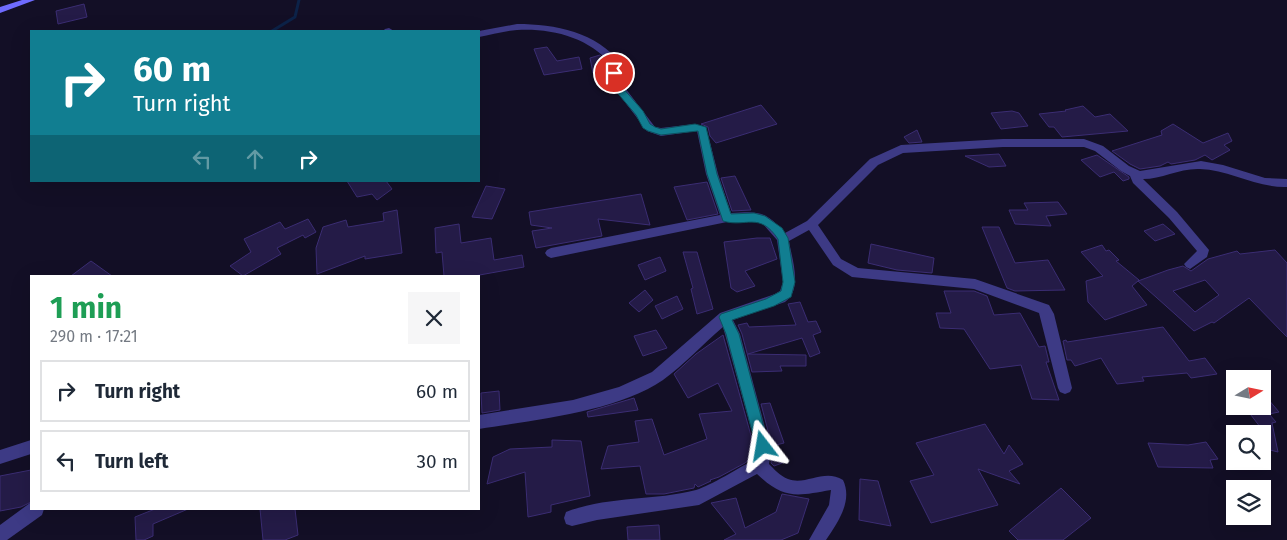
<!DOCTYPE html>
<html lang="en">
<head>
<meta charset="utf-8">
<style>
	:root { --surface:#fff; --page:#f6f6f7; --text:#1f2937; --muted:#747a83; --line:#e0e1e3 }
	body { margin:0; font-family:"Fira Sans",sans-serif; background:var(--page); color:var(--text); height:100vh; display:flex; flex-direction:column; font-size:19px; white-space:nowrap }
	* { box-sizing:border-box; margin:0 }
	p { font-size:16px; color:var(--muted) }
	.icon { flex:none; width:28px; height:28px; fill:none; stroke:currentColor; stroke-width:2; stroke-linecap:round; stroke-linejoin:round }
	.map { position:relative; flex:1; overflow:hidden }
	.sheet { position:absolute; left:30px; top:275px; width:450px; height:235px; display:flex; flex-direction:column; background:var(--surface); border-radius:0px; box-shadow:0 5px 20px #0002 }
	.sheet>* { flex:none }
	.banner { position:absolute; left:30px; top:30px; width:450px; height:152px; border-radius:0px; box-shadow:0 5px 20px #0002; background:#117e91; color:#fff; overflow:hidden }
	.needle { width:32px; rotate:80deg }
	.buttons { position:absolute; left:1226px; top:370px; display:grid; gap:10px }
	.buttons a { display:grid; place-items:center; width:45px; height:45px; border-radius:0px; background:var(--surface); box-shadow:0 5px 20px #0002; font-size:25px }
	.pin { position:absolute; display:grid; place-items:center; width:42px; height:42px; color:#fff; margin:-21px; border:2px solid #fff; border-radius:50%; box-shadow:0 1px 5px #0007 }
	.me { position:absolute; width:55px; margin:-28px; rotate:346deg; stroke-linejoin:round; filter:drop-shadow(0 0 4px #0008) }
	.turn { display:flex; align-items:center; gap:18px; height:105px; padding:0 20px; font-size:22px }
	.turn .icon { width:65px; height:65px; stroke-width:2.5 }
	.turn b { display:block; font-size:35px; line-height:42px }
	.lanes { display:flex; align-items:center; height:48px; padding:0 20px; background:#0003; justify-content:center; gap:25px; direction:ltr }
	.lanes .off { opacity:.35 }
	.round { display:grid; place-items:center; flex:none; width:52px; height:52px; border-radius:0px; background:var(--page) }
	.overview { display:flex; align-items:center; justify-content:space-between; height:85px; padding:0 20px }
	h1 { font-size:30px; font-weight:700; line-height:38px; color:#1e9e55 }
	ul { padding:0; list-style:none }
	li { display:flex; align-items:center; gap:15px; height:62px; margin:0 10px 8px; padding:0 10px; border:2px solid var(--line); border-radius:0px }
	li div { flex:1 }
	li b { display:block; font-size:19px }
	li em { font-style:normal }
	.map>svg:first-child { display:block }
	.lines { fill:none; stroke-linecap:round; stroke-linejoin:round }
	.stream { stroke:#0c2248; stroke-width:3 }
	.building { fill:#241b47; stroke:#3b2d73; fill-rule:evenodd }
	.street { fill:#3d3a85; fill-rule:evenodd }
	.secondary { fill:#6f6bff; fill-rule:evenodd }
	.route { fill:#117e91; stroke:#0b525e }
</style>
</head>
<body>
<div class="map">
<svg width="1287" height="540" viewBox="0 0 1287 540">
	<rect width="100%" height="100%" fill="#130f26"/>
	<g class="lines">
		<!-- stream -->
		<path class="stream" d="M272,31L295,17L299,0"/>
	</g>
	<!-- building -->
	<path class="building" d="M84,4L87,17L58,24L56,11Z
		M547,47L557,61L579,57L582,69L544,75L534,49Z
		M600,55L609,64L607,69L593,73L590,58Z
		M761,105L777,124L716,143L710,136L708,127L701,124Z
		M1083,106L1095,117L1110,114L1128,131L1062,137L1054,127H1049L1039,114L1066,111L1065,110Z
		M1012,111L1019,113L1028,126L1001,129L991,113Z
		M1173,124L1203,143L1228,133L1232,141L1224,145L1230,150L1212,160L1205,155L1195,160L1171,164L1168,162L1160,166L1140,169L1130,164L1112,151L1162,135L1161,131Z
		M917,130L922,142L909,143L904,137Z
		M999,154L1006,166L989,167L965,156Z
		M1097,155L1129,177V179L1123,181L1114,172L1100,177L1081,160Z
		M735,176L751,210L732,211L721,178Z
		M347,181H386L392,189L377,200L372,194L357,197Z
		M707,182L718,214L687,220L674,187Z
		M486,186L505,189L492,219L472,217Z
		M641,194L650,225L598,219L602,236L536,248L532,231L552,228L531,225L529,212Z
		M1058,202L1067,214L1046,216L1051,226L1015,224L1009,210H1028L1024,203Z
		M397,210L402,253L365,259V256L317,274L316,248L323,227L346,220L348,227L384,221L383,213Z
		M308,219L316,232L305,238L303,235L277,248L281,254L243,276L230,266L251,252L244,239L280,222L285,229Z
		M459,224L461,243L491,238L494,260L522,255L524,267L474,276H444L442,252L436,253L435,228Z
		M1163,224L1175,234L1155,241L1144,231Z
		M982,227H999L1015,263L1048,260L1065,290L1015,291L1007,288Z
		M757,238H770L777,259L745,271L755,286L737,292L731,288L724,242Z
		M871,244L934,258L932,273L897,270L868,263Z
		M1102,245L1106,251L1109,250L1119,260L1116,261L1139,280L1138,281L1168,270L1183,266L1191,271L1208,259L1237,251L1240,254L1275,250L1287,263V337L1249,298L1214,323L1212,322L1194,331L1138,281L1132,286L1147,305L1105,320L1088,302L1086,281L1103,276L1081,252ZM1205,280L1219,295L1195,312L1173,291Z
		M683,252H697L713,309L697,314L691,289L693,288Z
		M660,257L666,271L645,280L638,265Z
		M91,261L112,276H71Z
		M645,290L653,300L639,312L629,303Z
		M944,291H974L987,296L994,315L1020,313L1039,347L1045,346L1049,362H1046L1059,400L1032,399L1021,365L990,369L964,329L940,328L936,313H951Z
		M677,296L683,309L662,319L655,306Z
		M800,302L808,322L816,321L821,332L813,335L820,353L810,357L802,338L748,354L806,355V366H780L782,371L752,372L742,334L738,325L747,323L749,327L796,325L788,304Z
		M1163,327L1189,361L1205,358L1217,374L1191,378L1187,373L1142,377L1144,381L1117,384L1101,358L1075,366L1071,360H1067L1063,341L1066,340L1067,342Z
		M656,330L667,348L643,356L634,336Z
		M723,335L755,450L754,453L745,463L719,477L710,480L711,481L698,487L695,484L694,488L664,494H646L640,466L601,469L608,446L639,442L635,421L652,419L664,455L707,439L699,414L732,411L718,383L688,398L674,374L696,354Z
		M499,391L500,410L482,413L481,393Z
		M1262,392L1279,412L1269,414L1276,422L1272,423L1278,452L1262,448V432H1264L1244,406H1262Z
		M634,398L638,410L588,417L587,412Z
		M770,403L784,443L776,445L785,462L774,466L771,463L773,450L761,404Z
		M985,424L1004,454L1009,445L1023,464L1009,471L1020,484L978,469L998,505L931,523L910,481L934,475L916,443Z
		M552,440L581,441L590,496L551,505V512L528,517L525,472L487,484L493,457L510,449L552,447Z
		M1206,442L1218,459L1210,460L1213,468L1158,467L1148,443L1188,445Z
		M31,470V502L21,507L0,511V476Z
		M860,479L878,481L891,526L859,520Z
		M1061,488L1091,518L1063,540H1018L1009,531Z
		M782,494L809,499L798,533L781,540H724L736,534L711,503L736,498L745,528L776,512Z
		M155,509H188L153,524V536L144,540H136L135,517Z
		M260,509H295L298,535L285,540H263Z
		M659,525L660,540H628L627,527Z"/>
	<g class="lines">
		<!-- street -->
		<path class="street" d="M517,24C555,24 597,32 621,64L617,76L619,80L655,127L661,128L695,124L706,127L718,174L731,213C760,211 765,211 785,233L807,221L870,159L901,145L1003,139H1084L1103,146L1129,166L1140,171L1201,161L1223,165L1265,178L1287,179V187C1256,188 1230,170 1200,169C1180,168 1162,179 1143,179L1177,212L1209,250L1207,257L1190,269L1186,267L1184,264L1197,251L1169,218L1133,183L1130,176L1121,171L1095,151L1084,147H1003L903,153L878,165L818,225L841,259L858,268L975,279L1049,305L1054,314L1072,388L1070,392L1065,394L1060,392L1058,388L1039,313L974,289L852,277L833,265L809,230L789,241C792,260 803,289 785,302L733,320L740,334L771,450L769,464C774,469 780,476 788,479C806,486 824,468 843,480C853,501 838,522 826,540H809L829,505L831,490C797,496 784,500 757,474L699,505L597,520L572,526L566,524L564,518L566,512C607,496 654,501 696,490C712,485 738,468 754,460L757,450L723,327C703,344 684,365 663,380C617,412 533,420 479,429V415L573,400L619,387L652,372L720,313L775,294L780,291L783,282L777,240L763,224L753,220L727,222L551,258L547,256L545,253L547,250L551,248L720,215L706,174L697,131L661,136L647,131L609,81L607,76L611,64C588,37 551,28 517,30C504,31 491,35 479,37V31Z
			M389,28L394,31H383L385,29Z
			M31,440V454L0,464V450Z
			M30,503L31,509H44L42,515L7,540H0V525Z"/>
		<!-- secondary -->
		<path class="secondary" d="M22,0H35L0,13V7Z"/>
	</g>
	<!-- route -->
	<path class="route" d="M614,70L618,73L616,76L622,87L643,111L650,124L655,127L661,129L695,124L706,127L717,174L731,214L754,213L765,216L782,228L788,238L795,282L791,297L774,306L732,320L739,334L769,446L767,451L763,453L758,451L756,446L726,334L719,317L721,314L766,299L781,291L783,282L778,239C759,211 746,228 723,221L707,174L698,131L661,135L648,131L643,128L636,115L615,90L608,76L610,71Z"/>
</svg>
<div class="buttons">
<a><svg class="needle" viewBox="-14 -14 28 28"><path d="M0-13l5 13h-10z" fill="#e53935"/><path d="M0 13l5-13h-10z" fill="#747a83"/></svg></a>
<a><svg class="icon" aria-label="search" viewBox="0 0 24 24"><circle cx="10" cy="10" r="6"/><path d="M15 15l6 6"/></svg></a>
<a><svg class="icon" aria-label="layers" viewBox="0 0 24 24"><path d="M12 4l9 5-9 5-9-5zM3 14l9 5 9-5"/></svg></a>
</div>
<div class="pin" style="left:614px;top:73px;background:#d93025"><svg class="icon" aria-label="arrive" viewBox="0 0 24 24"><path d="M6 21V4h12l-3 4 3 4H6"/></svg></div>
<svg class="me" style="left:763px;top:446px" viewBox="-20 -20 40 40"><path d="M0-17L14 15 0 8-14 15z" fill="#117e91" stroke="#fff" stroke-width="4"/></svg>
<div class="banner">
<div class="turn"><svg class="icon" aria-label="right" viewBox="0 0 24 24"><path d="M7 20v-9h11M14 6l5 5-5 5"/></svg><div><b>60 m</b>Turn right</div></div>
<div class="lanes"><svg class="icon off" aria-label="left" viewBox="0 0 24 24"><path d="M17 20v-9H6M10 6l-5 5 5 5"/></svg><svg class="icon off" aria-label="ahead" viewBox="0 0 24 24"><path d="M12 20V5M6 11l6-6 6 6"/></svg><svg class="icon" aria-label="right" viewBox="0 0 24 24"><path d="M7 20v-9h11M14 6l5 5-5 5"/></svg></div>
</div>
<section class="sheet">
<div class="overview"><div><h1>1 min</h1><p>290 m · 17:21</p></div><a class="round"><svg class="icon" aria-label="close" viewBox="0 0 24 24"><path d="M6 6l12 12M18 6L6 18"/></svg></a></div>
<ul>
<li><svg class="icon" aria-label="right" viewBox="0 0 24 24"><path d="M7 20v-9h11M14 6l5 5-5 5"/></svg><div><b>Turn right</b></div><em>60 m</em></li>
<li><svg class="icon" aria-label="left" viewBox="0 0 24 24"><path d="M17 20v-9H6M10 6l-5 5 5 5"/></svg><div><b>Turn left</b></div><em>30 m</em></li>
</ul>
</section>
</div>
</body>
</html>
